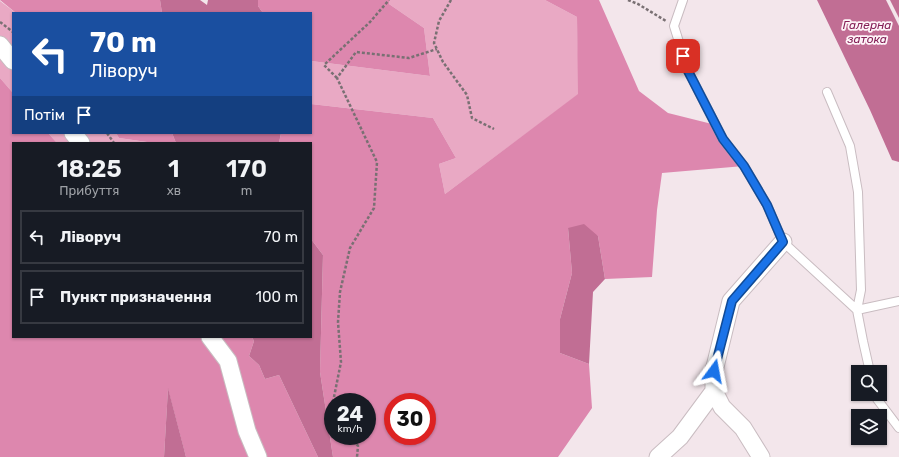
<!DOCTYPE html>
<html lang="uk">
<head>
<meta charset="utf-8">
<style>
	:root { --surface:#171b24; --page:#20242c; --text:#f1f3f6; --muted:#9ea1a6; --line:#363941 }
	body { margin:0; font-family:Rubik,sans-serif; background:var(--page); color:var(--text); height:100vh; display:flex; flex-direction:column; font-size:15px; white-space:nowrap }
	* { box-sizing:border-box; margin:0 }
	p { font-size:13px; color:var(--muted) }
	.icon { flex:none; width:22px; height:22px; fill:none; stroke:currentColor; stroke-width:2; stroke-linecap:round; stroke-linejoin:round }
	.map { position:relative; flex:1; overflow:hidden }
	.panel { position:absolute; left:12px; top:142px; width:300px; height:196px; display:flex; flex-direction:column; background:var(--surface); border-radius:0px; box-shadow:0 1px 3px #0004 }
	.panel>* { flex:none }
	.guide { position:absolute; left:12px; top:12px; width:300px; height:122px; border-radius:0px; box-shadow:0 1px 3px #0004; background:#1a4fa0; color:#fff; overflow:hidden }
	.tools { position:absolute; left:851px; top:365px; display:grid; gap:8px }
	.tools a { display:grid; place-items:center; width:36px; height:36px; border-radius:0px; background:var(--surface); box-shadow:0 1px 3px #0004; font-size:20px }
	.speed { position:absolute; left:324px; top:393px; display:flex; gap:8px; font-size:20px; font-weight:700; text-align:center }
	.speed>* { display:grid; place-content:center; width:52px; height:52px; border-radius:50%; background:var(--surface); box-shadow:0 1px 3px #0004; line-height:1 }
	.speed small { font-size:10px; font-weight:400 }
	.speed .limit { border:6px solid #d22; background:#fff; color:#111 }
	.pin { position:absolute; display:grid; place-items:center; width:34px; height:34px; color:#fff; margin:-17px; border-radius:8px; box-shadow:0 2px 6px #0006 }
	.me { position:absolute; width:44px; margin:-22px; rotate:13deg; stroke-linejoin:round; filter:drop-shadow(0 0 3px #0008) }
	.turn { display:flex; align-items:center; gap:14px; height:84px; padding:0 12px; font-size:18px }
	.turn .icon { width:52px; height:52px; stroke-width:2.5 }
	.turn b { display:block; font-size:28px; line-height:34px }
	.then { display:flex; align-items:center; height:38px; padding:0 12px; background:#0003; gap:8px; font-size:15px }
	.eta { display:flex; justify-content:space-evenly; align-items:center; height:68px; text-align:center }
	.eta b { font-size:24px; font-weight:600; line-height:28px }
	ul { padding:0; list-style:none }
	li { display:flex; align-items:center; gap:12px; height:54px; margin:0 8px 6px; padding:0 4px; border:2px solid var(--line); border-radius:0px }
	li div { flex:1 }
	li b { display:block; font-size:15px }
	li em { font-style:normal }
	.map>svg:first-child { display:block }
	.green { fill:#e9a9c4 }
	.forest { fill:#dd87ae; fill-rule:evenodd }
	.water { fill:#c16e94 }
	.pier { fill:#f3e6eb }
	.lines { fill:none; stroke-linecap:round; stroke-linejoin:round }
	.service-casing { stroke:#c9bcc1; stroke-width:10 }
	.minor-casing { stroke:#c9bcc1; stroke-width:19 }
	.path { stroke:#797073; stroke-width:2.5; stroke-dasharray:3 2; stroke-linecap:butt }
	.service { stroke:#fff; stroke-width:8 }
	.minor { stroke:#fff; stroke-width:17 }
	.route-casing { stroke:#114b97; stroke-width:10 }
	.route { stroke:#1a73e8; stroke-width:7 }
	.labels { text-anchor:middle; stroke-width:3.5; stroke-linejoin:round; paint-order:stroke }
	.water-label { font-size:12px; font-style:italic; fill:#852057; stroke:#fef4f8 }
</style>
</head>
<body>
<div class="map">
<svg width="899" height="457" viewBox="0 0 899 457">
	<rect width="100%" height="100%" fill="#f3e6eb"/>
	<!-- green -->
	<path class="green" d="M389,0H545L577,17L579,94L445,194L439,164L456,158L433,118L311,104V61L430,76L424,28L389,4Z
		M0,1L16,13H13V93L0,78Z
		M48,133H116L119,138L154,143H57Z"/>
	<!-- forest -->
	<path class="forest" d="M0,0H160L162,13H16Z
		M258,0H389V4L424,28L430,76L311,61V13H263L258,6Z
		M545,0H599L639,91L668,113L716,125L744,166L662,173L657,210L652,277L605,279L598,236L568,228L572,273L560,319V353L589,364L592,408L558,457H333L320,372L323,255L311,239V143H279L281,133H311V104L433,118L456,158L439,164L445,194L578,94L577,17ZM333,402H367V436H333ZM393,402H427V436H393Z
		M0,78L13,93V133H48L57,143H13V337H252L254,341L249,356L259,365L265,379L279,375L318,457H186L168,389L164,457H0Z
		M116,133H172L176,143H154L119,138Z"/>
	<!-- water -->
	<path class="water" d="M160,0H200L207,5L208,0H258V6L263,13H162Z
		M817,0H899V162L892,160L870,110Z
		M172,133H281L279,143H176Z
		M584,224L598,236L605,279L593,292L589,364L560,353V319L572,273L568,228Z
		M311,239L323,255L320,372L333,457H318L279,375L265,379L259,365L249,356L254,341L252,337H311Z
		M168,388L184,449L186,457H164Z"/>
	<!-- pier -->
	<path class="pier" d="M886,0H890L899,18V26Z"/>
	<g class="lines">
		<defs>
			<path id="service" d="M683,0L674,26L688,71L723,139L744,166L767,205L783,242L857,310L863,341L870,372
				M827,92L850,146L858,192L861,290L857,310L899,301
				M876,394L877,399L899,428"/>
			<path id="minor" d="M0,45L13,61
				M73,133L81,143
				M210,337L228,361L247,431L258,457
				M658,457L680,437L714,391
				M761,457L743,428L722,407L714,391V371L731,301L783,242"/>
		</defs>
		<!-- service casing -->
		<use href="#service" class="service-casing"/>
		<!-- minor casing -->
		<use href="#minor" class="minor-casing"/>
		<!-- path -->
		<path class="path" d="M451,0L439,21L434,43L443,62L467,95L472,118L494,129
			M628,0L638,4L666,21
			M0,22L13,32
			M337,78L324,65L370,22L389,0
			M107,133L114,143
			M333,402L341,362L338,322L340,292L350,248L374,208L377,162L337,78L356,52L409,58L437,49
			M333,403L332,408L333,410
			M351,436L358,446L357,457"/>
		<!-- service -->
		<use href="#service" class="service"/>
		<!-- minor -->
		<use href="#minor" class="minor"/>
	</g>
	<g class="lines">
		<defs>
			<path id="route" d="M683,56L688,71L723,139L744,166L767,205L783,242L732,301L714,371"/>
		</defs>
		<!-- route casing -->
		<use href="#route" class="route-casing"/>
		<!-- route -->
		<use href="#route" class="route"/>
	</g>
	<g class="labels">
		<!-- water labels -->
		<g class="water-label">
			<text x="867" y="29">Галерна<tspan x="867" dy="14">затока</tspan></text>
		</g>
	</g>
</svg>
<div class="tools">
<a><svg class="icon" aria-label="search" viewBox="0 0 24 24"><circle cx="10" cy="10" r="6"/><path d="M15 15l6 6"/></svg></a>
<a><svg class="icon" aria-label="layers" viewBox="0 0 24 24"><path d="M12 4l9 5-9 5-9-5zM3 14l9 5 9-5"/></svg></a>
</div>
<div class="speed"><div>24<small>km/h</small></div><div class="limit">30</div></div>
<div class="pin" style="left:683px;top:56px;background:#d93025"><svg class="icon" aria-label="arrive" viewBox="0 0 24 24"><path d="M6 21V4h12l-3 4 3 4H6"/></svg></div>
<svg class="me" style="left:714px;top:371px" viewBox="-20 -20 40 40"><path d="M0-17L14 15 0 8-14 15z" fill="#1a73e8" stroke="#fff" stroke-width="4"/></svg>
<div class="guide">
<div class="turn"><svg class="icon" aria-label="left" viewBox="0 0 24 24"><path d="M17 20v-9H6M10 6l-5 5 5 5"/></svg><div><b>70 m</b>Ліворуч</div></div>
<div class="then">Потім<svg class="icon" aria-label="arrive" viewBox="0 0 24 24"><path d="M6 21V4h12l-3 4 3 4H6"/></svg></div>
</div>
<section class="panel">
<div class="eta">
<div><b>18:25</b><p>Прибуття</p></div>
<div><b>1</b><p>хв</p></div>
<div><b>170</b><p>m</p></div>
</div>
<ul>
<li><svg class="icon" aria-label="left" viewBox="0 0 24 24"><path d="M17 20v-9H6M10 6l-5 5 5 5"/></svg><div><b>Ліворуч</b></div><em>70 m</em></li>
<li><svg class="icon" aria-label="arrive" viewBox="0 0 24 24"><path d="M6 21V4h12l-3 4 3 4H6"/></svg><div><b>Пункт призначення</b></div><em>100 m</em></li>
</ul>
</section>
</div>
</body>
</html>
